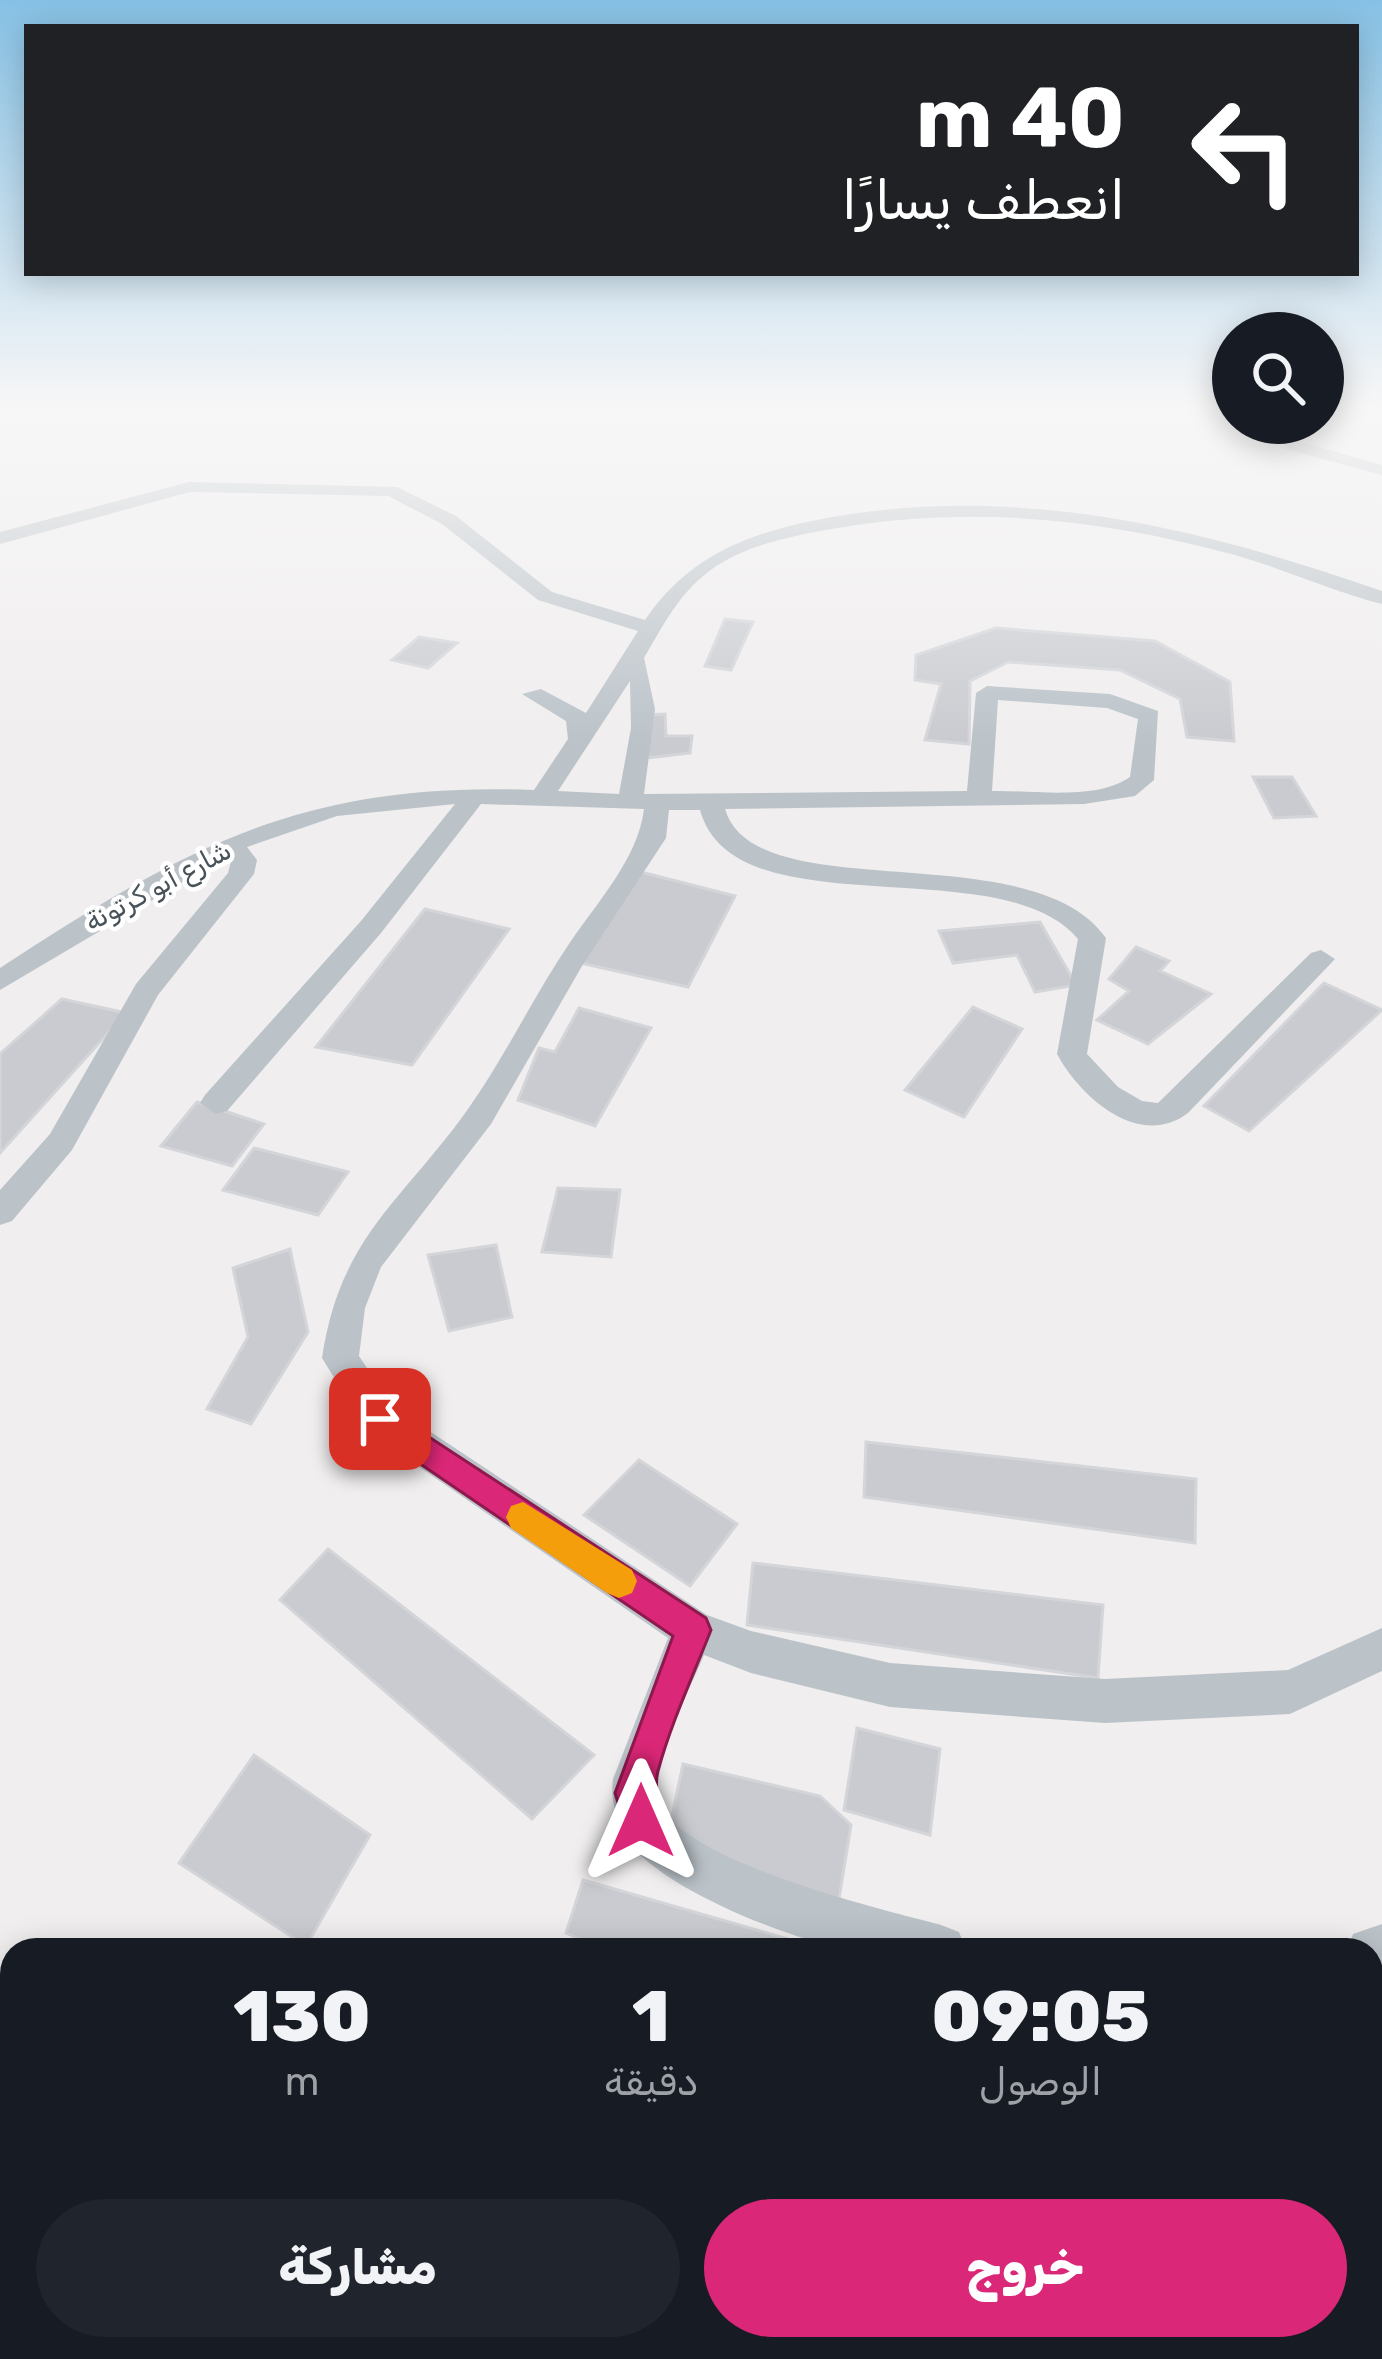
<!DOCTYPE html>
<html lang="ar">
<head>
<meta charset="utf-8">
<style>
	:root { --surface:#171b24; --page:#20242c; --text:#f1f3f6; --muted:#9ea1a6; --accent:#db2777 }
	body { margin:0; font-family:Rubik,"Noto Naskh Arabic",sans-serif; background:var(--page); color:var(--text); direction:rtl; height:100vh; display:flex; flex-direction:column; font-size:45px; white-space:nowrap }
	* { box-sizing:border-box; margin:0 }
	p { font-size:39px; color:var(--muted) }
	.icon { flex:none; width:66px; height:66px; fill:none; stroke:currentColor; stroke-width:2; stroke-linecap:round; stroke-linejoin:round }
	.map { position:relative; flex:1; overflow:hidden; direction:ltr }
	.panel { position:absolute; left:0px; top:1938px; width:1383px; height:423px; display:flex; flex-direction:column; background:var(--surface); border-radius:36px 36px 0 0; box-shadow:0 6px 30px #0003; direction:rtl }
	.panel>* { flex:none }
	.banner { position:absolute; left:24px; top:24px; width:1335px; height:252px; border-radius:0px; box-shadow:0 6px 30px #0003; direction:rtl; background:#202124; color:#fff; overflow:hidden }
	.tools { position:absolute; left:1212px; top:312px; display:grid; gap:24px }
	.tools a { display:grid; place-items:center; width:132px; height:132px; border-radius:50%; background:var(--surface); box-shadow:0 6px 30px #0003; font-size:60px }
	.pin { position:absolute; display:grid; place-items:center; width:102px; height:102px; color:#fff; margin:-51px; border-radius:24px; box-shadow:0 6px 18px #0006 }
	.me { position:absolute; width:132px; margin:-66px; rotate:0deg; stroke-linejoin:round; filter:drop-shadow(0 0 9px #0008) }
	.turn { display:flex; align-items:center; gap:42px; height:252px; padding:0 36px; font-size:54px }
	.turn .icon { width:156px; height:156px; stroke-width:2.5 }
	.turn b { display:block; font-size:84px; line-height:102px }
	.eta { display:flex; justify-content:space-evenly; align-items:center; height:204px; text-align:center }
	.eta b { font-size:72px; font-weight:800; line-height:84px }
	.action { display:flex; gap:24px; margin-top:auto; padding:24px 36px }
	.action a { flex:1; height:138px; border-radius:72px; background:var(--accent); color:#fff; font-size:48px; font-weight:800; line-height:138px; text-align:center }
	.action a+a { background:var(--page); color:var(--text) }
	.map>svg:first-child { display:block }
	.building { fill:#c9cbd0; stroke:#d3d5d9; stroke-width:3 }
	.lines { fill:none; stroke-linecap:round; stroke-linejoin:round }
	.minor { fill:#bbc3c9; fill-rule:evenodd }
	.route { fill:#db2777; stroke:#8e194d; stroke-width:3 }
	.slow { fill:#f59e0b }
	.labels { text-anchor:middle; stroke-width:9; stroke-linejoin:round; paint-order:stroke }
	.far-street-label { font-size:27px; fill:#485259; stroke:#fff }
</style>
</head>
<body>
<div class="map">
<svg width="1382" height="2359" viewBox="0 0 1382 2359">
	<rect width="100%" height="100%" fill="#f0eeee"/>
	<!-- building -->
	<path class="building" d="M725,619L753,622L731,670L705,666Z
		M996,628L1155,641L1230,682L1234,741L1187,737L1180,699L1120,670L1008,662L970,681L969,744L925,740L941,684L915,680L916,655Z
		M419,637L457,643L428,668L392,660Z
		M665,714L666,736H692L690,753L647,758L648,715Z
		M1253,777H1292L1316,816L1274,818Z
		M641,872L735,896L688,987L576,962Z
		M425,909L509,929L412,1065L316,1047Z
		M1040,922L1076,985L1035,992L1017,955L953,963L939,931Z
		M1136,947L1169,961L1160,971L1211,994L1148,1044L1097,1020L1129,991L1109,979Z
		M1324,983L1382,1010L1249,1131L1204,1106Z
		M62,999L126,1013L0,1153V1054Z
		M973,1007L1022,1029L964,1117L905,1090Z
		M579,1008L651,1028L595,1126L518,1100L539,1048L555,1052Z
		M197,1102L264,1124L232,1166L161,1146Z
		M254,1148L348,1172L318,1215L223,1190Z
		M558,1188L620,1190L611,1257L542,1252Z
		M496,1245L512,1317L449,1331L428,1255Z
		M290,1249L308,1332L251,1424L207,1409L248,1337L233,1268Z
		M866,1442L1196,1479L1195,1543L864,1497Z
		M639,1460L737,1524L690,1586L584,1515Z
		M328,1549L594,1755L532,1819L280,1600Z
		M753,1563L1103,1605L1098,1678L747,1625Z
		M857,1728L940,1749L930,1835L844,1810Z
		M254,1755L370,1835L306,1946L179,1863Z
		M683,1764L820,1796L851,1825L839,1899L666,1846Z
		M583,1880L809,1945L808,1950H605L566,1933Z
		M402,2349H462L467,2359H390Z
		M729,2349H892L884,2359H720Z"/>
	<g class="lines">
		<!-- minor -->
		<path class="minor" d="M1297,423H1313L1301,442L1382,465V475L1285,449Z
			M189,482L397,487L456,516L552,592L645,620C693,550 758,530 838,516C1027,485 1204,529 1382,591V604C1332,591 1284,569 1235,555C1103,519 973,505 838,528C792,536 739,545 702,577C676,599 661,629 644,658L655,709L644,794L967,791L976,693L987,686L1110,694L1158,711L1154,780L1135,796L1084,804L725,809C755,911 1032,832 1106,938L1087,1054L1118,1087L1142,1101L1158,1103L1311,953L1321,950L1335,959L1188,1113C1139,1150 1080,1097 1057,1054L1078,939C1002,847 734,933 700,810H669L666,838L582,966L491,1124L381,1267L365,1308L359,1356L393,1407L707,1615L751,1631L890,1663L1105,1679L1288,1670L1382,1628V1671L1290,1714L1105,1723L890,1707L751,1673L704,1655C690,1689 653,1758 657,1794C665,1859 885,1910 941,1925L959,1932L966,1950C929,1950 889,1955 853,1950C797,1943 661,1889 628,1841C617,1825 610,1798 613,1779L668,1638L367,1431L322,1358C340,1236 402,1202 468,1109C505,1057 533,997 569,944C597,902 638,859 644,809L481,804L381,933L227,1111L216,1114L200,1103L205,1095L361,921L455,804L337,816L247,847L257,860L254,874L158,995L72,1150L12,1221L0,1225V1190L50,1134L136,984L228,873L231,861L227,856L0,990V968C187,846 304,781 534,790L568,739L566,721L522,694L541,689L586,713L638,631L538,600L442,524L388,496L190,492L0,544V532ZM630,681L631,728L619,794L558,791ZM998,700L1107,708L1138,719L1130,777C1096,801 1033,790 992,791Z
			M1382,1924V1974L1371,1977V1950H1347L1353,1934Z"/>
	</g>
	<!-- sky -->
	<linearGradient id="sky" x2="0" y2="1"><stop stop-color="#86c1e5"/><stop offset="0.55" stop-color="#f8f7f7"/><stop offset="1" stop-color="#f8f7f7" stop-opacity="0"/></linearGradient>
	<rect width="1382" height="741" fill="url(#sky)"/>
	<!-- route -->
	<path class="route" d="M380,1405L706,1618L711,1630C693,1676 671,1723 658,1771C652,1794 664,1814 655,1835L641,1841L628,1835L615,1793L673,1636L369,1429L364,1419L369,1409Z"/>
	<!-- slow -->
	<path class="slow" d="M523,1502L632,1570L637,1581L632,1593L619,1598L607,1593L511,1528L506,1517L511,1506Z"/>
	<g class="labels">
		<!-- far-street labels -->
		<g class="far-street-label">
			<text transform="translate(158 886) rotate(-28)" y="9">شارع أبو كرتونة</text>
		</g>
	</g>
</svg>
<div class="tools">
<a><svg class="icon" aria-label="search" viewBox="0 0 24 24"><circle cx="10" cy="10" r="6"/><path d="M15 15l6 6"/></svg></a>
</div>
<div class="pin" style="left:380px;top:1419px;background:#d93025"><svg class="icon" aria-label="arrive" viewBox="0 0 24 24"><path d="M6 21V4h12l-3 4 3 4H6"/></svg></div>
<svg class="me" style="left:641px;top:1821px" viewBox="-20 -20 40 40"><path d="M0-17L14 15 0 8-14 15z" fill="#db2777" stroke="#fff" stroke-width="4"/></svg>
<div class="banner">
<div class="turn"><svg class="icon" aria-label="left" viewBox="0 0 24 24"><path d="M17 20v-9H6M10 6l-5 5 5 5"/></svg><div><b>40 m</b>انعطف يسارًا</div></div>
</div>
<section class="panel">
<div class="eta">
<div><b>09:05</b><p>الوصول</p></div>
<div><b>1</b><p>دقيقة</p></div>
<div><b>130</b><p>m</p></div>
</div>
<div class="action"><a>خروج</a><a>مشاركة</a></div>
</section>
</div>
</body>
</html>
